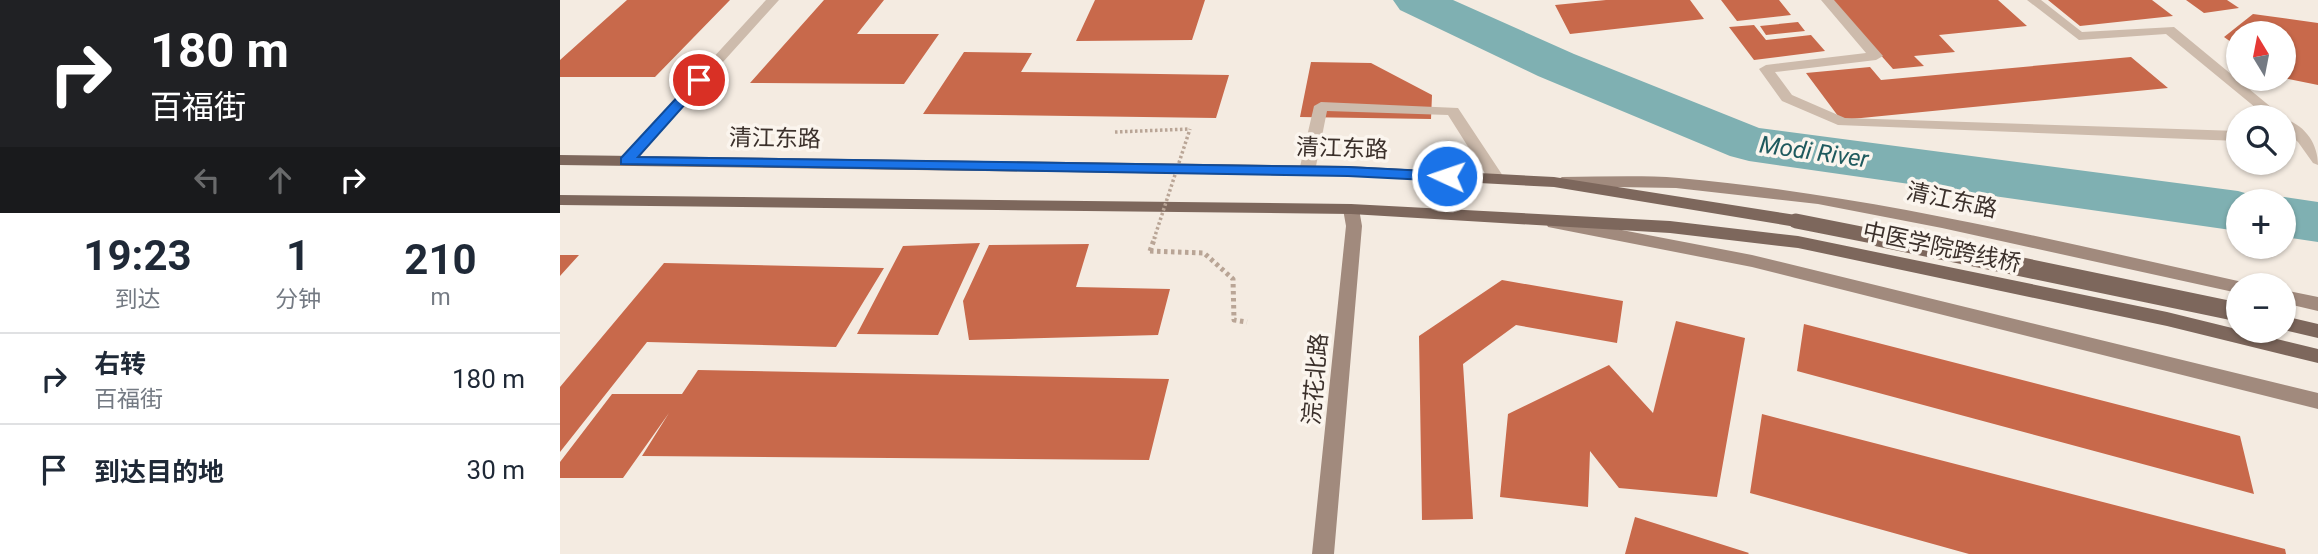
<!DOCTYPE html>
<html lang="zh">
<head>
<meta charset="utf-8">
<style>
	:root { --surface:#fff; --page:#f6f6f7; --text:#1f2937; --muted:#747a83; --line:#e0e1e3 }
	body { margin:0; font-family:Roboto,"Noto Sans SC",sans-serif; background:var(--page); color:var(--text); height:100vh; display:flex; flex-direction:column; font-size:26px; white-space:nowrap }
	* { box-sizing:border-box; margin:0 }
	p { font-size:23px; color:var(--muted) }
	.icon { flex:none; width:38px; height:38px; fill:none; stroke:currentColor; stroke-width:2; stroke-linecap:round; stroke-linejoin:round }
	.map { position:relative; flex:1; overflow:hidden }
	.side { display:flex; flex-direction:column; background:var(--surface); width:560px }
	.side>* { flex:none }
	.guide { background:#202124; color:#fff; overflow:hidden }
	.needle { width:46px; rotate:350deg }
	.tools { position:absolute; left:1666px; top:21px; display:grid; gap:14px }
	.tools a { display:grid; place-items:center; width:70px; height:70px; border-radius:50%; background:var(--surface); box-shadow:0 2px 5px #0004; font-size:35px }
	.pin { position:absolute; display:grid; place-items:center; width:60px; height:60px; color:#fff; margin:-30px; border:4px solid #fff; border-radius:50%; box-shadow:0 2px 7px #0007 }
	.me { position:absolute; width:77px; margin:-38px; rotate:273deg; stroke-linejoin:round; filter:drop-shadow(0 0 5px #0008) }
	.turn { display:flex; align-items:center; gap:24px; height:147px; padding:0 35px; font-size:32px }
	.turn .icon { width:91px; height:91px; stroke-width:2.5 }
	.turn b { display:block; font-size:49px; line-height:60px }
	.lanes { display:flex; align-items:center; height:66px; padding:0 35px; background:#0003; justify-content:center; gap:35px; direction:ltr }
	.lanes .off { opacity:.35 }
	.eta { display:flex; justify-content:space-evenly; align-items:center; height:119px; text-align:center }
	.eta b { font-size:42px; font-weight:700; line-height:49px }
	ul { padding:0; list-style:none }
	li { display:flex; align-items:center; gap:21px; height:91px; padding:0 35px; border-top:2px solid var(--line) }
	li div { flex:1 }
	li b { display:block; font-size:26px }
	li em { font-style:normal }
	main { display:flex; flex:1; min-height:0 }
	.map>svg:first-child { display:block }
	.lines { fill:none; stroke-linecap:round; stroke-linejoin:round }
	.river { fill:#7fb0b2; fill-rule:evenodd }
	.building { fill:#c8694b }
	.path-far1 { stroke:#b9a596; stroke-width:3.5; stroke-dasharray:2.5 2.5; stroke-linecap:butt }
	.path { stroke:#b9a596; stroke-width:5; stroke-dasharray:3.5 3.5; stroke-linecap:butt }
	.lane { fill:#cdbbac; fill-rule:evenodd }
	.street { fill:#cdbbac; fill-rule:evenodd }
	.secondary { fill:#a18a7d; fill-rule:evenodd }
	.primary { fill:#7d675c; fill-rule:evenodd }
	.path-bridge-far1 { stroke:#b9a596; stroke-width:3.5; stroke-dasharray:2.5 2.5; stroke-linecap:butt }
	.path-bridge { stroke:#b9a596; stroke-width:5; stroke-dasharray:3.5 3.5; stroke-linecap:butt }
	.primary-bridge-far1 { stroke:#7d675c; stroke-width:15 }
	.primary-bridge { stroke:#7d675c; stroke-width:19 }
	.route { fill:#1a73e8; stroke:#114b97; stroke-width:2 }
	.labels { text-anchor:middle; stroke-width:7; stroke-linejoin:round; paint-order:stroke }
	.street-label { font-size:23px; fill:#3b302b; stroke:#fbf5ee }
	.water-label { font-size:24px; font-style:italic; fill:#1f5a5e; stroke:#fbf5ee }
</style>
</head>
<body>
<main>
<section class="side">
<div class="guide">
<div class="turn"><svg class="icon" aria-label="right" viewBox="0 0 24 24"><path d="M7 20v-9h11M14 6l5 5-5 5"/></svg><div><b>180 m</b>百福街</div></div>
<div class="lanes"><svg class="icon off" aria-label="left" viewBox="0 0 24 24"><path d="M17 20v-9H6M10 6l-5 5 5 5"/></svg><svg class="icon off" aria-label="ahead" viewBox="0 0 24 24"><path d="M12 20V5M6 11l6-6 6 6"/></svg><svg class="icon" aria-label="right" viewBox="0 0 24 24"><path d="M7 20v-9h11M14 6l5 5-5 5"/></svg></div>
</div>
<div class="eta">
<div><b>19:23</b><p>到达</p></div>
<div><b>1</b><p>分钟</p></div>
<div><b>210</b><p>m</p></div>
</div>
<ul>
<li><svg class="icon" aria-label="right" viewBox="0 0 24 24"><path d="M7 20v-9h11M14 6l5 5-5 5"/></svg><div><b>右转</b><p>百福街</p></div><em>180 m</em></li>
<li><svg class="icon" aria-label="arrive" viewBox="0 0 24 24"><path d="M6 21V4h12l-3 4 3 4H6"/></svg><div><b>到达目的地</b></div><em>30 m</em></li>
</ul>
</section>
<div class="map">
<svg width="1758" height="554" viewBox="0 0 1758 554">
	<rect width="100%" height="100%" fill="#f4ebe1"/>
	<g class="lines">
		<!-- river -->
		<path class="river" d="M833,0H893L1014,54L1199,128L1678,191L1699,197L1701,201H1678V231L1189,161L1170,156L978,76L840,10Z
			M1724,197L1758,202V242L1724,237V201H1709Z"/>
	</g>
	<!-- building -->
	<path class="building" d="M67,0H170L95,77H0V60Z
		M264,0H324L297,34H379L344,84L190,83Z
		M535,0H645L632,40L516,41Z
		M1046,0H1130L1144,19L1010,34L995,5Z
		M1161,0H1219L1231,15L1177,21Z
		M1272,0H1438L1467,26L1379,35L1395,52L1354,56L1364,66L1333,69Z
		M1488,0H1592L1613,16L1520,26Z
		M1626,0H1667L1679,8L1644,13Z
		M1693,14L1758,23V85L1724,78V33H1678V47L1664,37Z
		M1238,22L1245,31L1206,35L1200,26Z
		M1194,25L1206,40L1251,35L1265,51L1194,60L1169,27Z
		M404,52L472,53L461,72L669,75L656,118L363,114Z
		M1571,57L1608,88L1281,120L1246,73L1310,67L1321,80Z
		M751,62L811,63L872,95L871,119L740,117Z
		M420,243L378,335L297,334L343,246Z
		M529,244L516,287L610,289L598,335L409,340L403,301L429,245Z
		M0,255H19L0,276Z
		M104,263L324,268L276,347L87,342L0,452V387Z
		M942,280L1063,301L1057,343L956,325L903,364L913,519L862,520L859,336Z
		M1116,321L1185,338L1157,497L1059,488L1030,451L1028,507L940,497L948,414L1049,365L1093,413Z
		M1244,324L1680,436L1694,494L1237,371Z
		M138,370L609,379L589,460L82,456L109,413L63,478H0V462L52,394H122Z
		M1202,414L1725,549L1726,554H1409L1190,493Z
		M1075,517L1189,553L1188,554H1065Z"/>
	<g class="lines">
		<!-- path-far1 -->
		<path class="path-far1" d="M555,132L630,129"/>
		<!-- path -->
		<path class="path" d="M590,251L644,253L673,279L674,320L687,322"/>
		<!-- lane -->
		<path class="lane" d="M1261,0H1274L1323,56L1316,60L1215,72L1232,95L1285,118L1678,131V141L1278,125L1222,101L1199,69L1206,65L1306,53Z
			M1467,0H1481L1522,32L1614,27L1723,117H1707L1606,34L1519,40Z
			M761,102L898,108L945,179L943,183H931L888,115L767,111L755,171L753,175H741L739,171L754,106Z
			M1724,119C1745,125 1758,144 1758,165L1753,163L1738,142L1724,130Z"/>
		<!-- street -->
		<path class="street" d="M206,0H219L71,164H61L58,161L61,158Z"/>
		<!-- secondary -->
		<path class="secondary" d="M1002,177C1041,177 1080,175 1119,178C1308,195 1493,240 1678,281L1686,285H1678V293L1382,228L1258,204L1116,188L996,186L994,182Z
			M791,204L799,209L802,226L774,554H752L786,226L783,209Z
			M994,217L1192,255L1758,393V409L1192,267L988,227L986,223L988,219Z
			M1724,290L1758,297V311L1724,303Z"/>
		<!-- primary -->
		<path class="primary" d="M0,155L788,166L994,177L1236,215L1244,221L1236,227L994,187L788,176L0,165Z
			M0,195L791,204L1110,221L1238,236L1607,312L1758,349V363L1607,326L1238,248L1110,233L791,214L0,205Z
			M1724,316L1758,324V338L1724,330Z"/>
		<!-- path-bridge-far1 -->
		<path class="path-bridge-far1" d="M594,239L630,129"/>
		<!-- path-bridge -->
		<path class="path-bridge" d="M590,251L595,237"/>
		<!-- primary-bridge-far1 -->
		<path class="primary-bridge-far1" d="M1236,221L1327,239"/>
		<!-- primary-bridge -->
		<path class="primary-bridge" d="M1318,237L1678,312"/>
	</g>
	<!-- route -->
	<path class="route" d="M139,77L146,80L144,83L78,157L788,167L887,172L895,176L887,181L788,176L61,164V158L135,78Z"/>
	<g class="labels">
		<!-- street labels -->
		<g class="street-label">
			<text transform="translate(215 138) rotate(1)" y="8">清江东路</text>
			<text transform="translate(782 148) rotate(2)" y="8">清江东路</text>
			<text transform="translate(1392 200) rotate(12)" y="8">清江东路</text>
			<text transform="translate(1382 247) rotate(12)" y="8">中医学院跨线桥</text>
			<text transform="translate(755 379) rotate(-85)" y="8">浣花北路</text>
		</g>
		<!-- water labels -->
		<g class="water-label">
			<text transform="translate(1254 152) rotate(8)" y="8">Modi River</text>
		</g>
	</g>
</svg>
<div class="tools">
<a><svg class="needle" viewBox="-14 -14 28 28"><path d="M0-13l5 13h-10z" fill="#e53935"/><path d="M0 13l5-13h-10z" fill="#747a83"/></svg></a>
<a><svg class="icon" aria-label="search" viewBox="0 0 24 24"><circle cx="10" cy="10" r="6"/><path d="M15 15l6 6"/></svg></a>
<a>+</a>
<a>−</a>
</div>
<div class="pin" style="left:139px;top:80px;background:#d93025"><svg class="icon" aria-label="arrive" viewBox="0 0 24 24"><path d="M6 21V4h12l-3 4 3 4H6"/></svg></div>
<svg class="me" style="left:887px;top:176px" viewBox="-20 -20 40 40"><circle r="17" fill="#1a73e8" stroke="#fff" stroke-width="3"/><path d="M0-11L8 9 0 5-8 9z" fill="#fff"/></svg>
</div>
</main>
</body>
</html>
